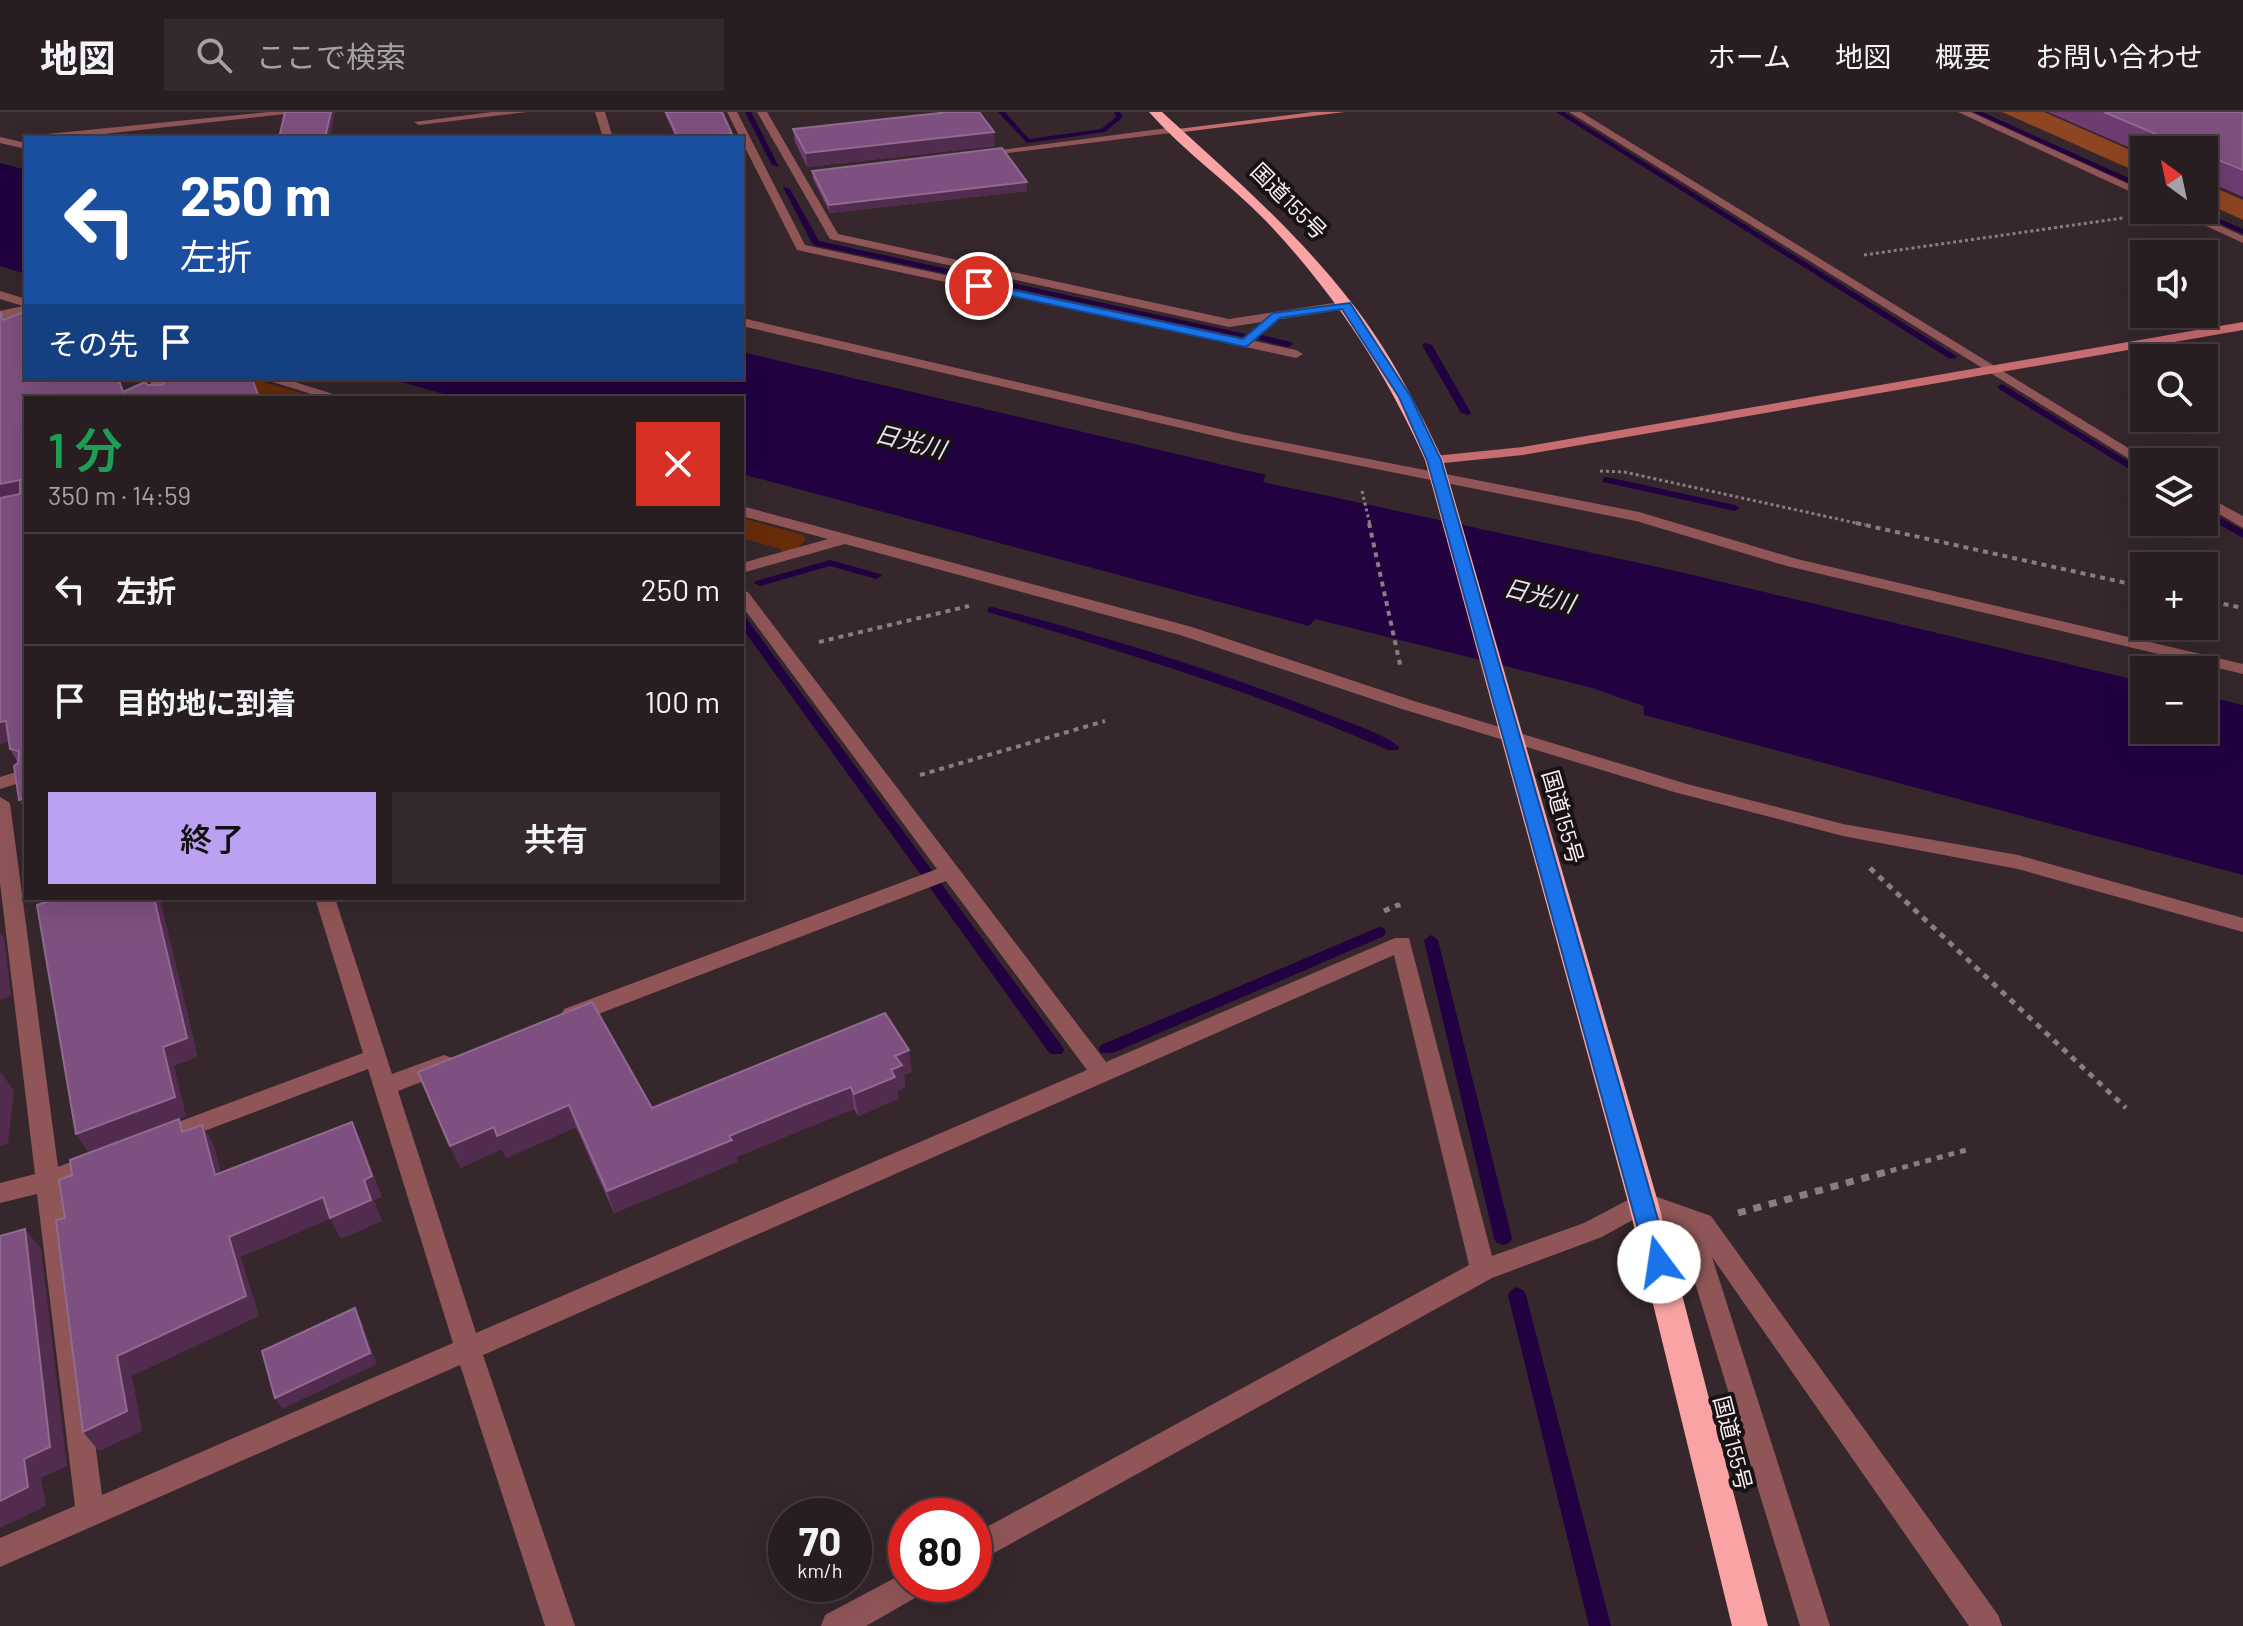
<!DOCTYPE html>
<html lang="ja">
<head>
<meta charset="utf-8">
<style>
	:root { --surface:#281d21; --page:#342a2e; --text:#f1f3f6; --muted:#a5a2a5; --line:#443b3f; --accent:#bca0f2 }
	body { margin:0; font-family:Barlow,"Noto Sans JP",sans-serif; background:var(--page); color:var(--text); height:100vh; display:flex; flex-direction:column; font-size:30px; white-space:nowrap }
	* { box-sizing:border-box; margin:0 }
	p { font-size:26px; color:var(--muted) }
	.icon { flex:none; width:44px; height:44px; fill:none; stroke:currentColor; stroke-width:2; stroke-linecap:round; stroke-linejoin:round }
	.map { position:relative; flex:1; overflow:hidden }
	.panel { position:absolute; left:24px; top:284px; width:720px; height:504px; display:flex; flex-direction:column; background:var(--surface); border-radius:0px; box-shadow:0 8px 32px #0002,0 0 0 2px var(--line) }
	.panel>* { flex:none }
	.hud { position:absolute; left:24px; top:24px; width:720px; height:244px; border-radius:0px; box-shadow:0 8px 32px #0002,0 0 0 2px var(--line); background:#1a4fa0; color:#fff; overflow:hidden }
	.needle { width:52px; rotate:327deg }
	.tools { position:absolute; left:2130px; top:24px; display:grid; gap:16px }
	.tools a { display:grid; place-items:center; width:88px; height:88px; border-radius:0px; background:var(--surface); box-shadow:0 8px 32px #0002,0 0 0 2px var(--line); font-size:40px }
	.speed { position:absolute; left:768px; top:1386px; display:flex; gap:16px; font-size:40px; font-weight:700; text-align:center }
	.speed>* { display:grid; place-content:center; width:104px; height:104px; border-radius:50%; background:var(--surface); box-shadow:0 8px 32px #0002,0 0 0 2px var(--line); line-height:1 }
	.speed small { font-size:20px; font-weight:400 }
	.speed .limit { border:12px solid #d22; background:#fff; color:#111 }
	.pin { position:absolute; display:grid; place-items:center; width:68px; height:68px; color:#fff; margin:-34px; border:4px solid #fff; border-radius:50%; box-shadow:0 2px 8px #0007 }
	.me { position:absolute; width:88px; margin:-44px; rotate:346deg; stroke-linejoin:round; filter:drop-shadow(0 0 6px #0008) }
	.turn { display:flex; align-items:center; gap:28px; height:168px; padding:0 24px; font-size:36px }
	.turn .icon { width:104px; height:104px; stroke-width:2.5 }
	.turn b { display:block; font-size:56px; line-height:68px }
	.then { display:flex; align-items:center; height:76px; padding:0 24px; background:#0003; gap:16px; font-size:30px }
	.round { display:grid; place-items:center; flex:none; width:84px; height:84px; border-radius:0px; background:var(--page) }
	.overview { display:flex; align-items:center; justify-content:space-between; height:136px; padding:0 24px }
	h1 { font-size:48px; font-weight:600; line-height:60px; color:#1e9e55 }
	.action { display:flex; gap:16px; margin-top:auto; padding:16px 24px }
	.action a { flex:1; height:92px; border-radius:0px; background:var(--accent); color:#111; font-size:32px; font-weight:600; line-height:92px; text-align:center }
	.action a+a { background:var(--page); color:var(--text) }
	ul { padding:0; list-style:none }
	li { display:flex; align-items:center; gap:24px; height:112px; padding:0 24px; border-top:2px solid var(--line) }
	li div { flex:1 }
	li b { display:block; font-size:30px }
	li em { font-style:normal }
	header { display:flex; align-items:center; gap:48px; box-sizing:border-box; height:112px; padding:0 40px; background:var(--surface); border-bottom:2px solid var(--line) }
	header strong { font-size:38px }
	nav { display:flex; gap:44px; margin-inline-start:auto; font-size:28px }
	.search { width:560px; height:72px; background:var(--page); display:flex; align-items:center; gap:20px; box-sizing:border-box; padding:0 28px; border-radius:0px; color:var(--muted); font-size:30px }
	.map>svg:first-child { display:block }
	.green { fill:#692c09 }
	.forest { fill:#8e4521 }
	.water { fill:#220141 }
	.lines { fill:none; stroke-linecap:round; stroke-linejoin:round }
	.stream { fill:#220141; fill-rule:evenodd }
	.path-far3 { stroke:#8a7d82; stroke-width:3; stroke-dasharray:3 3; stroke-linecap:butt }
	.path-far2 { stroke:#8a7d82; stroke-width:4; stroke-dasharray:5 5; stroke-linecap:butt }
	.path-far1 { stroke:#8a7d82; stroke-width:5; stroke-dasharray:6 6; stroke-linecap:butt }
	.path { stroke:#8a7d82; stroke-width:7; stroke-dasharray:8 8; stroke-linecap:butt }
	.street { fill:#905657; fill-rule:evenodd }
	.secondary { fill:#c86d6f; fill-rule:evenodd }
	.highway { fill:#f9a3a4; fill-rule:evenodd }
	.wall { fill:#6f3c71 }
	.shaded-wall { fill:#522c4f }
	.building { fill:#7e507f; stroke:#916991; stroke-width:2 }
	.route { fill:#1a73e8; stroke:#114b97; stroke-width:2 }
	.labels { text-anchor:middle; stroke-width:8; stroke-linejoin:round; paint-order:stroke }
	.street-label { font-size:22px; fill:#f9eff3; stroke:#181214 }
	.water-label { font-size:24px; font-style:italic; fill:#e7e0f5; stroke:#181214 }
</style>
</head>
<body>
<header>
<strong>地図</strong>
<div class="search"><svg class="icon" aria-label="search" viewBox="0 0 24 24"><circle cx="10" cy="10" r="6"/><path d="M15 15l6 6"/></svg>ここで検索</div>
<nav><a>ホーム</a><a>地図</a><a>概要</a><a>お問い合わせ</a></nav>
</header>
<div class="map">
<svg width="2243" height="1514" viewBox="0 0 2243 1514">
	<rect width="100%" height="100%" fill="#35272c"/>
	<!-- green -->
	<path class="green" d="M214,266H248L319,286H237Z
		M742,406L803,423L805,428L797,437L782,442L781,437L742,426Z"/>
	<!-- forest -->
	<path class="forest" d="M2002,0H2044L2144,44V63Z
		M2204,71L2243,88V108L2204,90Z"/>
	<!-- water -->
	<path class="water" d="M0,51L26,58V162L0,154Z
		M742,240L1266,363L1263,370L1676,459L2144,570V618H2204V584L2243,593V763L1644,603V594L1589,575L1315,507L1309,514L742,362V286H458L387,266H742Z"/>
	<g class="lines">
		<!-- stream -->
		<path class="stream" d="M745,0H751L779,55L772,53Z
			M998,0H1005L1029,27L1101,17L1116,5L1114,0H1120L1123,5L1105,20L1027,31Z
			M1556,0H1564L1958,245L1950,247Z
			M1973,0H1982L2144,73V78Z
			M783,75L790,77L819,129L1246,222L1242,225L813,133Z
			M2190,98H2200L2243,117V122Z
			M1262,223L1291,230L1293,232L1288,235L1259,228V224Z
			M1424,231L1432,233L1471,301L1469,303L1461,301L1422,233Z
			M2002,272L2144,359V366L1999,277L1997,275Z
			M1607,365L1735,393L1740,396L1735,399L1603,370V366Z
			M2204,397L2243,418V426L2204,404Z
			M830,448L880,462L882,464L876,467L830,454L760,474L754,471L756,469Z
			M992,495C1103,524 1215,558 1322,600C1343,609 1384,621 1399,635L1398,638H1388C1259,581 1124,540 988,500V496Z
			M742,505L746,506L931,757L933,760L931,763H921L742,516Z
			M935,768L940,770L1062,934L1064,938L1062,942H1050L930,776L928,773L930,770Z
			M1379,815L1384,816L1386,820L1384,824L1113,941H1101L1099,937L1101,933Z
			M1431,823L1438,828L1512,1126L1509,1131L1503,1133L1497,1131L1494,1126L1424,828Z
			M1517,1175L1523,1178L1526,1183L1611,1514H1589L1508,1183L1511,1178Z"/>
		<!-- path-far3 -->
		<path class="path-far3" d="M1864,143L2123,106
			M1600,359L1624,360L1865,413
			M1362,379L1370,413"/>
		<!-- path-far2 -->
		<path class="path-far2" d="M1369,411L1401,557
			M1856,411L2144,475
			M2204,488L2243,496
			M819,530L969,494
			M920,663L1105,609"/>
		<!-- path-far1 -->
		<path class="path-far1" d="M1870,756L2126,996
			M1384,799L1398,793L1399,800
			M1879,1062L1970,1037"/>
		<!-- path -->
		<path class="path" d="M1738,1101L1886,1060"/>
		<!-- street -->
		<path class="street" d="M269,0H303L67,26H32L37,23Z
			M492,0H527L419,13L414,10Z
			M595,0H605L613,26H603Z
			M727,0H737L805,133L1296,238L1303,242L1296,246L797,138Z
			M757,0H767L838,122L1229,207L1346,189L1352,193L1346,197L1229,215L830,127Z
			M1569,0H1581L2151,350H2144V354L2139,353Z
			M1958,0H1971L2144,79V86Z
			M1175,15L1179,16V20L976,45L971,42Z
			M0,25L26,31V37L0,31Z
			M2171,98H2186L2243,124V131Z
			M0,179L26,187V201L0,207V199L23,194L0,187Z
			M742,206L1241,322L1639,400L1797,447L2243,552V562L1787,454L1636,409L1241,330L742,214Z
			M149,266H163L169,286H155Z
			M260,266H282L346,286H324Z
			M2204,383L2243,404V416L2204,393Z
			M742,394L1192,515L1414,589L1687,672L1843,712L2018,743L2243,806V820L2018,757L1843,724L1674,680L1402,597L1180,523L845,432L742,461V451L828,427L742,404Z
			M742,478L748,480L1106,950L1395,826H1409L1492,1144L1584,1111L1643,1080L1711,1104L1998,1503L2002,1514H1969L1712,1145L1830,1514H1800L1677,1112L1645,1101L1602,1125L1492,1166L974,1452V1422L1469,1153L1394,843L483,1243L575,1514H545L460,1253L0,1455V1426L75,1394L37,1082L0,1091V1071L35,1062L0,771V685L10,691L58,1055L95,1041L103,1044L107,1051L103,1058L61,1074L102,1383L453,1231L368,957L162,1035L154,1033L150,1026L154,1019L363,941L315,786H335L392,962L444,943L452,946L455,952L452,958L398,979L476,1221L1087,958L946,769L580,909H564L561,903L564,897L937,757L742,494Z
			M26,657V669L0,677V665Z
			M906,1460V1472H927L922,1482L866,1514H821L825,1503Z"/>
		<!-- secondary -->
		<path class="secondary" d="M1313,0H1345L1175,21L1170,18Z
			M2243,210V218L1523,343L1434,352L1427,348L1434,344L1523,335Z"/>
		<!-- highway -->
		<path class="highway" d="M1149,0H1162C1228,60 1296,119 1351,190C1389,238 1417,293 1443,348L1658,1090L1768,1514H1732L1628,1090L1425,348C1385,258 1334,181 1266,109C1229,71 1184,40 1149,0Z"/>
	</g>
	<!-- wall -->
	<path class="wall" d="M664,0H722L733,26H676Z
		M2048,0H2243V85L2204,68V38H2144V42Z
		M793,17L995,34L807,55L795,30Z
		M812,59L1027,70V79L830,101L813,67Z
		M0,199L4,207L26,199V266H119L124,279L145,270L148,273H162L165,269L164,266H242L253,269L259,286H26V699L19,688L14,654L18,651L10,637L9,629L0,632Z
		M418,960L652,996L912,960L904,963L905,975L897,979L898,987L858,1004L854,997L809,1015L736,1045L737,1050L614,1101L576,1015L506,1046L502,1037L460,1056Z"/>
	<!-- shaded-wall -->
	<path class="shaded-wall" d="M331,0H335L330,26H325Z
		M994,20L995,34L807,55L806,41Z
		M732,22L733,26H697Z
		M1027,70V79L830,101L829,93Z
		M20,368L26,381L0,391V372Z
		M6,609L16,627L0,632V610Z
		M26,686V699L19,688Z
		M154,786H160L198,945L174,954L186,1004L88,1040L76,1022L163,935Z
		M0,820L4,826L11,884L0,888Z
		M909,938L912,960L904,963L905,975L897,979L898,987L858,1004L854,982L891,958L895,944Z
		M0,959L14,979L8,1031L0,1034Z
		M851,975L854,997L736,1045L737,1050L614,1101L607,1079L729,1024Z
		M569,993L576,1015L506,1046L502,1037L460,1056L450,1034L494,1015Z
		M352,1010L362,1031L382,1085L374,1088L382,1109L341,1127L330,1107L241,1145L259,1204L132,1264L142,1319L99,1339L83,1320L117,1244L229,1125L364,1068Z
		M202,1013L214,1033L227,1084L215,1063Z
		M25,1117L41,1137L67,1354L41,1366L46,1394L0,1416V1389L24,1347Z
		M355,1196L361,1208L377,1252L282,1297L275,1286Z"/>
	<!-- building -->
	<path class="building" d="M285,0H331L325,26H279Z
		M666,0H722L732,22L697,26H678Z
		M949,0H979L994,20L806,41L793,17Z
		M2104,0H2243V58L2204,42V38H2194Z
		M1002,36L1027,70L829,93L812,59Z
		M0,199L3,208L26,199V266H118L123,280L145,270L148,273H162L165,269L164,266H242L253,269L259,286H26V686L19,688L14,654L18,651L19,639L10,637L6,609L0,610V386L20,382V368L0,372Z
		M58,786H154L187,926L163,935L175,985L76,1022L37,793Z
		M592,890L652,996L885,901L909,938L895,944L902,953L891,958L895,965L854,982L851,975L804,993L729,1024L732,1028L607,1079L569,993L497,1024L494,1015L450,1034L418,960Z
		M179,1007L182,1020L202,1013L215,1063L352,1010L372,1064L364,1068L371,1088L330,1106L323,1085L229,1125L246,1184L117,1244L127,1299L83,1320L56,1108L65,1106L59,1068L72,1063L70,1048Z
		M25,1117L50,1335L24,1347L28,1375L0,1389V1124Z
		M355,1196L370,1241L275,1286L262,1239Z"/>
	<!-- route -->
	<path class="route" d="M979,171L1243,227L1273,201L1350,191L1411,285L1441,348L1670,1150L1667,1157L1659,1160L1650,1157L1647,1150L1427,348L1399,285L1342,197L1280,206L1246,235L975,176L973,174Z"/>
	<g class="labels">
		<!-- street labels -->
		<g class="street-label">
			<text transform="translate(1289 89) rotate(45)" y="8">国道155号</text>
			<text transform="translate(1563 705) rotate(74)" y="8">国道155号</text>
			<text transform="translate(1733 1331) rotate(76)" y="8">国道155号</text>
		</g>
		<!-- water labels -->
		<g class="water-label">
			<text transform="translate(910 330) rotate(14)" y="8">日光川</text>
			<text transform="translate(1539 484) rotate(14)" y="8">日光川</text>
		</g>
	</g>
</svg>
<div class="tools">
<a><svg class="needle" viewBox="-14 -14 28 28"><path d="M0-13l5 13h-10z" fill="#e53935"/><path d="M0 13l5-13h-10z" fill="#a5a2a5"/></svg></a>
<a><svg class="icon" aria-label="sound" viewBox="0 0 24 24"><path d="M4 9h4l5-4v14l-5-4H4zM17 9q2 3 0 6"/></svg></a>
<a><svg class="icon" aria-label="search" viewBox="0 0 24 24"><circle cx="10" cy="10" r="6"/><path d="M15 15l6 6"/></svg></a>
<a><svg class="icon" aria-label="layers" viewBox="0 0 24 24"><path d="M12 4l9 5-9 5-9-5zM3 14l9 5 9-5"/></svg></a>
<a>+</a>
<a>−</a>
</div>
<div class="speed"><div>70<small>km/h</small></div><div class="limit">80</div></div>
<div class="pin" style="left:979px;top:174px;background:#d93025"><svg class="icon" aria-label="arrive" viewBox="0 0 24 24"><path d="M6 21V4h12l-3 4 3 4H6"/></svg></div>
<svg class="me" style="left:1659px;top:1150px" viewBox="-20 -20 40 40"><circle r="19" fill="#fff"/><path d="M0-13L10 11 0 6-10 11z" fill="#1a73e8"/></svg>
<div class="hud">
<div class="turn"><svg class="icon" aria-label="left" viewBox="0 0 24 24"><path d="M17 20v-9H6M10 6l-5 5 5 5"/></svg><div><b>250 m</b>左折</div></div>
<div class="then">その先<svg class="icon" aria-label="arrive" viewBox="0 0 24 24"><path d="M6 21V4h12l-3 4 3 4H6"/></svg></div>
</div>
<section class="panel">
<div class="overview"><div><h1>1 分</h1><p>350 m · 14:59</p></div><a class="round" style="background:#d93025;color:#fff"><svg class="icon" aria-label="close" viewBox="0 0 24 24"><path d="M6 6l12 12M18 6L6 18"/></svg></a></div>
<ul>
<li><svg class="icon" aria-label="left" viewBox="0 0 24 24"><path d="M17 20v-9H6M10 6l-5 5 5 5"/></svg><div><b>左折</b></div><em>250 m</em></li>
<li><svg class="icon" aria-label="arrive" viewBox="0 0 24 24"><path d="M6 21V4h12l-3 4 3 4H6"/></svg><div><b>目的地に到着</b></div><em>100 m</em></li>
</ul>
<div class="action"><a>終了</a><a>共有</a></div>
</section>
</div>
</body>
</html>
